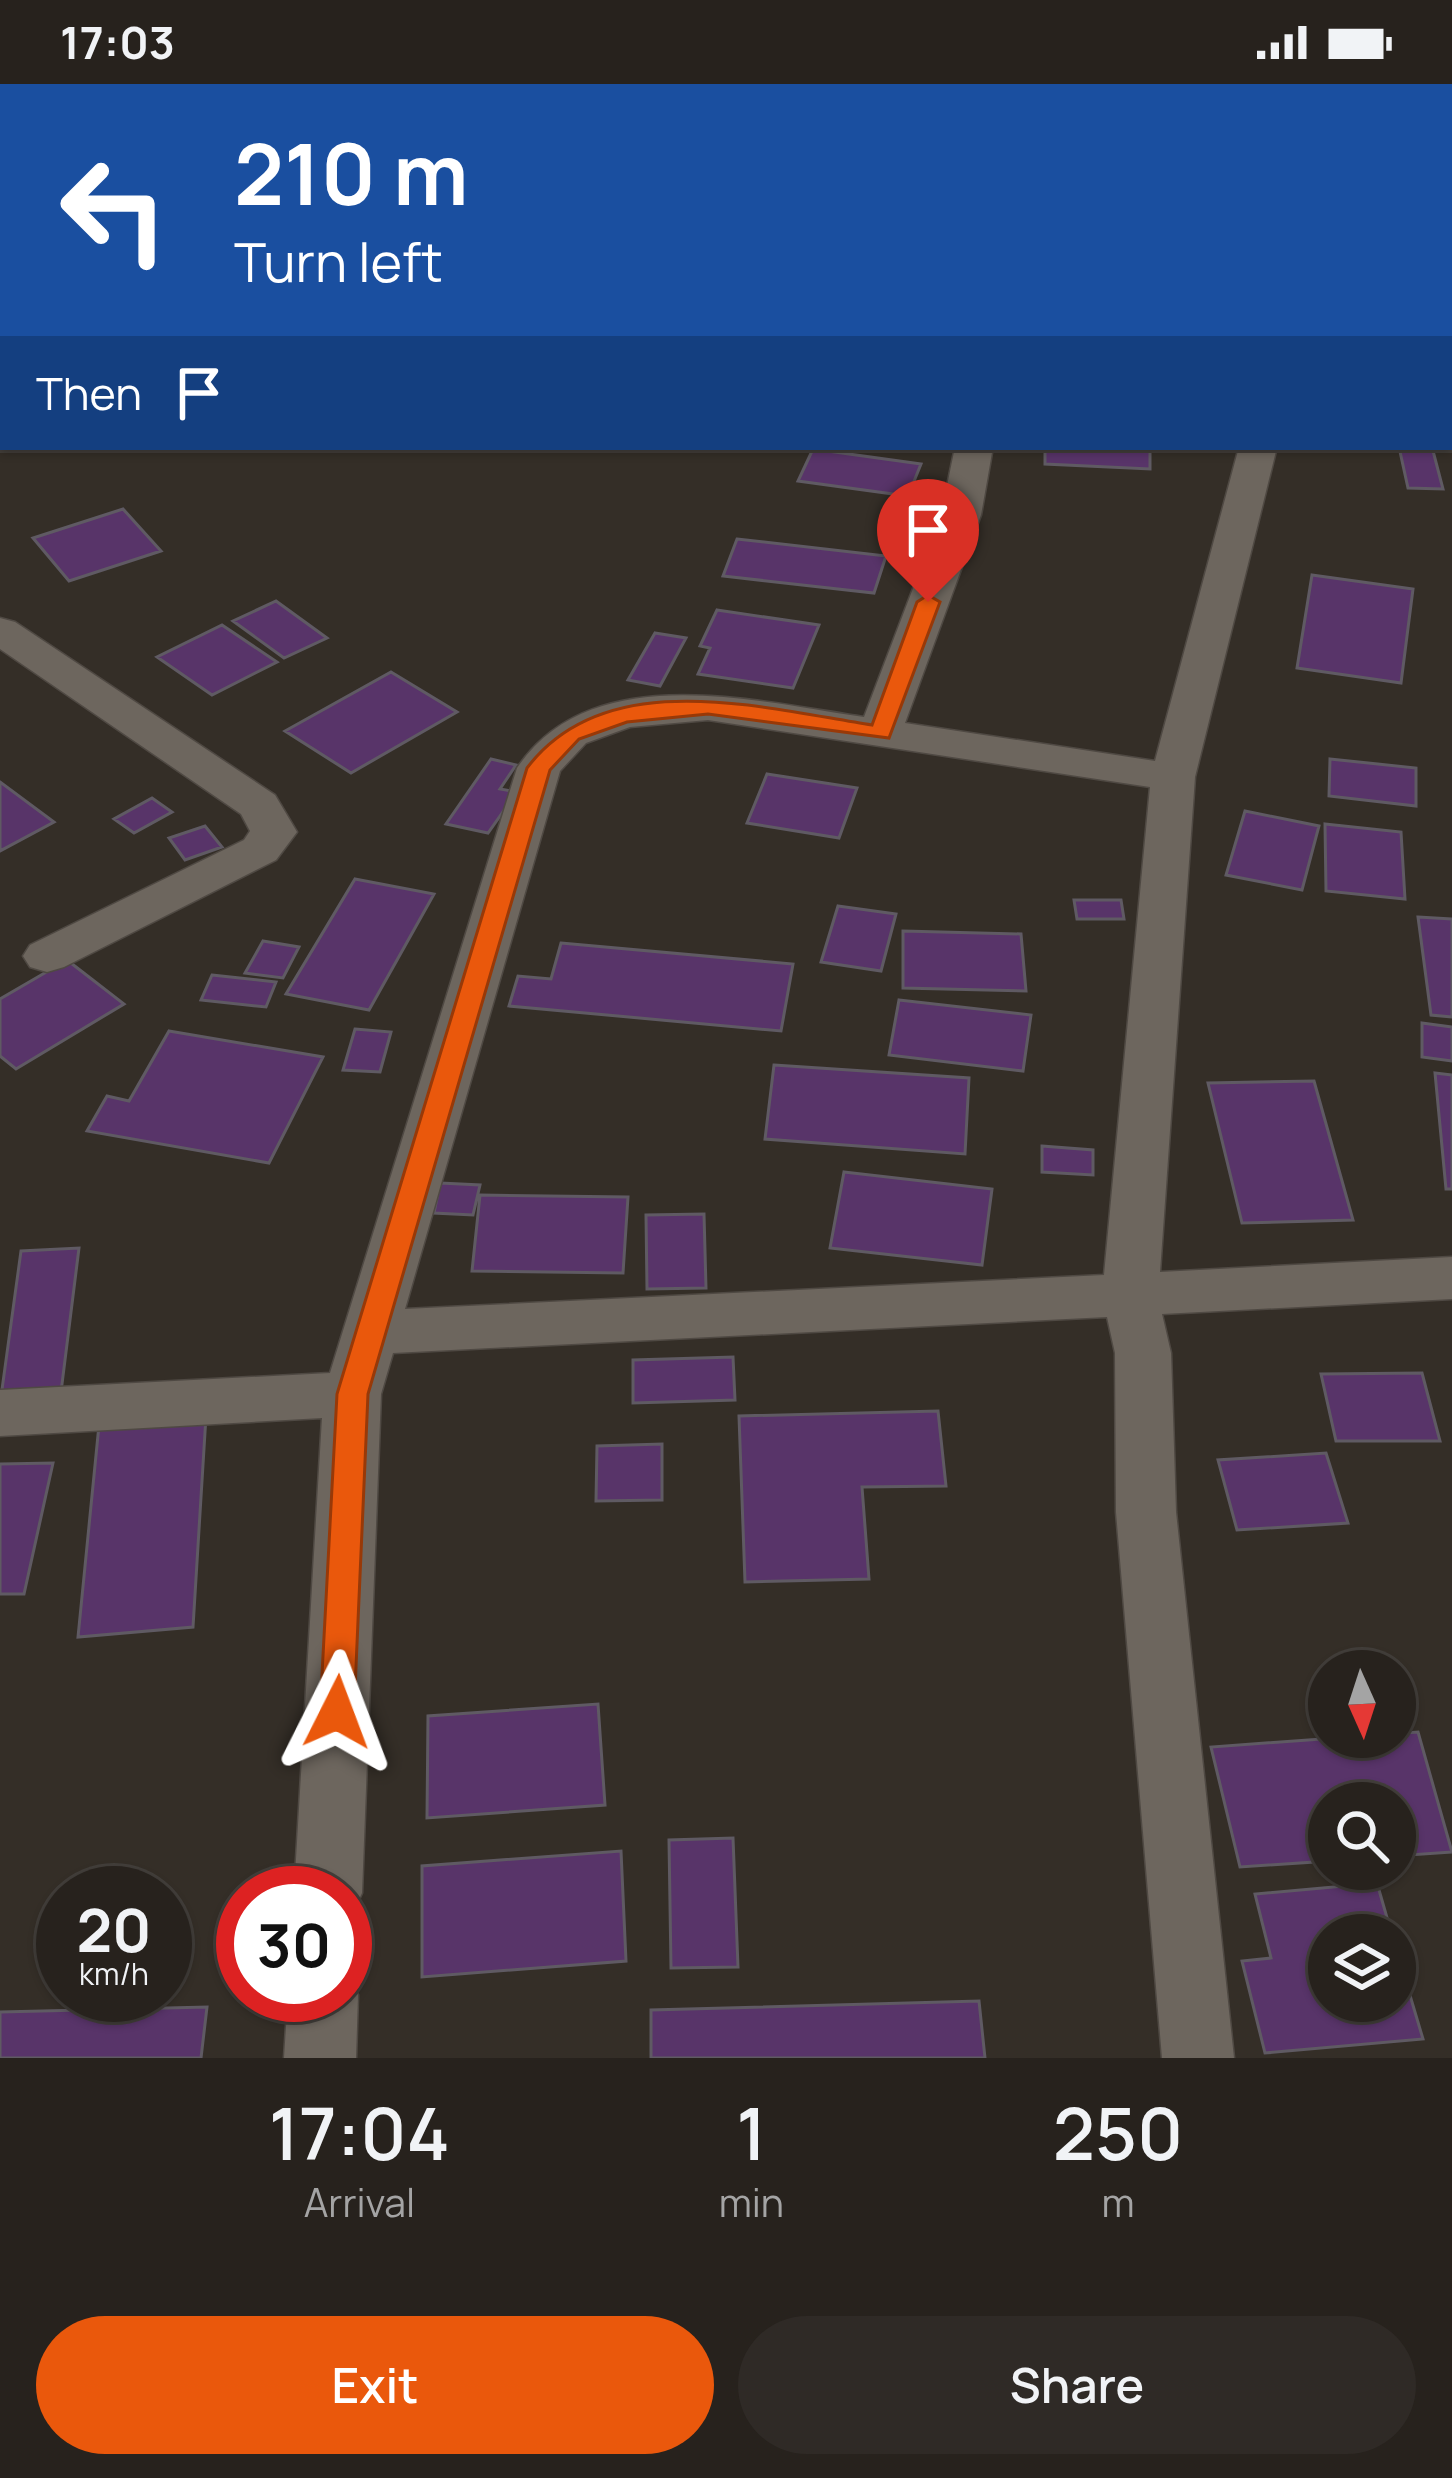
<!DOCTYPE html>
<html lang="en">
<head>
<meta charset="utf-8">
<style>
	:root { --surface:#27221d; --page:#2f2a26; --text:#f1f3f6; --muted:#a4a4a4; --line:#433f3b; --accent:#ea580c }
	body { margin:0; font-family:Manrope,sans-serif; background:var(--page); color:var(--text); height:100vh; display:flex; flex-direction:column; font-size:45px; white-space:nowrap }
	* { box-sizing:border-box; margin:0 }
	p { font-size:39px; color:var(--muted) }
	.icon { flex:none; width:66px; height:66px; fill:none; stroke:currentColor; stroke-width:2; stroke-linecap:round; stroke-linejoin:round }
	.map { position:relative; height:1974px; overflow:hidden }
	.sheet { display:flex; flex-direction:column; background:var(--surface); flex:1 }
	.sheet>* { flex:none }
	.banner { position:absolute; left:0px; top:0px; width:1452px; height:366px; box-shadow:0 3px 9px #0004,0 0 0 3px var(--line); background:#1a4fa0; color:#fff; overflow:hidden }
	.needle { width:78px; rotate:177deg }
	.controls { position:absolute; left:1308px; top:1566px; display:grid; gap:24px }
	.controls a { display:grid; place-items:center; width:108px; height:108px; border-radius:50%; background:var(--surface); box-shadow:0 3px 9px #0004,0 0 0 3px var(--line); font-size:60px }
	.speed { position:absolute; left:36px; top:1782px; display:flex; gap:24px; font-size:60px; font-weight:700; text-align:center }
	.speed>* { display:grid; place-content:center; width:156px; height:156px; border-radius:50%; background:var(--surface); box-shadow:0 3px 9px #0004,0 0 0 3px var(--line); line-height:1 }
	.speed small { font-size:30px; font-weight:400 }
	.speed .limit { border:18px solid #d22; background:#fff; color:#111 }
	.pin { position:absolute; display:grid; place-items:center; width:102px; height:102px; color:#fff; margin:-123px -51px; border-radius:50% 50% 50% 0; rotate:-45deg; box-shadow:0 0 12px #0007 }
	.pin .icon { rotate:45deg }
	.me { position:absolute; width:132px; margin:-66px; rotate:3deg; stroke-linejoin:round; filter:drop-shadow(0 0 9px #0008) }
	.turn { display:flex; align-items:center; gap:42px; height:252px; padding:0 36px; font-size:54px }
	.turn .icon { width:156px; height:156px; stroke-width:2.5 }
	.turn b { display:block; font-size:84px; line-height:102px }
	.then { display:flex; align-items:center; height:114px; padding:0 36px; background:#0003; gap:24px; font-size:45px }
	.eta { display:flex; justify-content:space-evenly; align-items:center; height:204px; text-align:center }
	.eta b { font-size:72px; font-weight:600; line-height:84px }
	.cta { display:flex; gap:24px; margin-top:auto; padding:24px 36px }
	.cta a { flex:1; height:138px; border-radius:72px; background:var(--accent); color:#fff; font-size:48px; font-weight:600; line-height:138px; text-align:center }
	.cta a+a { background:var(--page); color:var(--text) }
	.status { display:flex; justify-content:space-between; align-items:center; height:84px; padding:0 60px; background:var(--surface); direction:ltr }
	.status svg { height:33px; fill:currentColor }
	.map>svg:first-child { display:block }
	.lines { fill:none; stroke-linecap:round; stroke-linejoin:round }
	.stream { fill:#6aa7bc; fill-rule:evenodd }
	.building { fill:#583469; stroke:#5f5a63; stroke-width:3 }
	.minor-casing { stroke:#4f4943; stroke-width:3 }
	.minor { fill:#6d665e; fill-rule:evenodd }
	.route { fill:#ea580c; stroke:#983908; stroke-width:3 }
</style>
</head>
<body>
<div class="status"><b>17:03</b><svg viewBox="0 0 49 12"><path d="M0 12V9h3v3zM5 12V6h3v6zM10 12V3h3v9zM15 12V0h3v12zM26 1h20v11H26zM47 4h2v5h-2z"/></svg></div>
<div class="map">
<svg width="1452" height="1974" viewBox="0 0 1452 1974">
	<rect width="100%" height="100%" fill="#342e27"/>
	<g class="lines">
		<!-- stream -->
		<path class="stream" d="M1449,203H1452V209H1449Z"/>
	</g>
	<!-- building -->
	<path class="building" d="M1045,363H1150V385L1045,380Z
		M1399,363H1432L1443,405L1408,404Z
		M813,365L921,380L908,412L798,397Z
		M123,425L161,467L69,497L33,454Z
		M737,455L886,472L874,509L723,492Z
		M1312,491L1413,505L1401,599L1297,584Z
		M276,517L327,554L284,574L233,537Z
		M717,526L819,541L793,604L698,590L710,564L700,562Z
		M222,541L277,578L212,611L157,573Z
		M655,549L686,554L660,602L628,596Z
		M391,588L457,628L351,689L285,647Z
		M491,675L516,681L500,705L517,708L488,749L446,740Z
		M1330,675L1416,684V722L1329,712Z
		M767,690L857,704L839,754L747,739Z
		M0,698L54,738L0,767Z
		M152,714L172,728L134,749L114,735Z
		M1245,727L1319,742L1302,806L1226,791Z
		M1325,740L1401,748L1405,815L1326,807Z
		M205,742L222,763L185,776L169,754Z
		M355,795L434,810L369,926L286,910Z
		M1074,816H1121L1124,835H1077Z
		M838,822L896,830L881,887L821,878Z
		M1418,833L1452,835V933L1431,931Z
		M903,847L1021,850L1026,907L903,904Z
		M263,857L299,863L283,894L245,889Z
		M561,859L793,880L781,947L509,922L518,892L551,895Z
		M67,876L124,920L16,985L0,972V915Z
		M212,891L276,898L266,923L201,916Z
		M899,916L1031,931L1023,987L889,971Z
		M1422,939L1452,943V977L1422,973Z
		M355,945L391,948L380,988L343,986Z
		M169,947L323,973L269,1079L87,1047L107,1012L129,1017Z
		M774,981L969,994L965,1070L765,1055Z
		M1435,989L1452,991V1105H1446Z
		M1314,997L1353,1136L1242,1139L1208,999Z
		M1042,1062L1093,1066V1091L1042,1088Z
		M844,1088L992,1105L982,1181L830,1164Z
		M440,1099L480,1101L473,1131L434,1129Z
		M480,1111L628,1113L623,1189L472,1187Z
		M704,1130L706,1204L647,1205L646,1131Z
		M79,1164L60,1316L0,1320L21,1167Z
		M733,1273L735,1316L633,1319V1276Z
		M1422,1289L1440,1357H1336L1321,1290Z
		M938,1327L946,1402L862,1403L869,1495L745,1498L739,1332Z
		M206,1332L193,1543L78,1553L99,1341Z
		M662,1360V1416L596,1417L597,1362Z
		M1326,1369L1348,1439L1237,1446L1218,1376Z
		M53,1379L24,1510H0V1380Z
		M598,1620L605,1721L427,1734L428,1632Z
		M1418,1648L1452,1768L1395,1772V1719H1329V1777L1240,1783L1211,1663Z
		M733,1754L738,1883L671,1884L669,1756Z
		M621,1767L626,1877L422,1893V1782Z
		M1377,1799L1392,1851H1329V1917H1395V1861L1423,1955L1265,1969L1242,1877L1271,1874L1255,1810Z
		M979,1917L985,1974H651V1926Z
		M207,1923L201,1974H0V1928Z"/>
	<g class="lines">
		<defs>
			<path id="minor" d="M932,0H981L983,3H934Z
				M1328,0H1358V3H1328Z
				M1449,93H1452V113H1449Z
				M0,268H3V290H0Z
				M1449,308H1452V330H1449Z
				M955,363H993L981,431L905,639L1155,677L1239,363H1277L1195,693L1160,1188L1452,1173V1215L1162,1230L1171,1269L1176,1428L1234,1974H1162L1116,1428L1115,1269L1107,1233L393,1269L381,1310L362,1809L352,1831L345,1834V1809H294L322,1334L0,1352V1306L330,1289L517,684C591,574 754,617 864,633L941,431ZM708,636L1150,703L1104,1191L405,1225L560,687L586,659L630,643Z
				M0,534L15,538L275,711L297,748L276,776L64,883L47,888L30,883L23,872L30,861L244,756L250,747L241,730L0,565Z
				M345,1886L358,1911L356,1974H284L288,1911H345Z"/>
		</defs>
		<!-- minor casing -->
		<use href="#minor" class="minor-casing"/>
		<!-- minor -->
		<use href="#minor" class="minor"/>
	</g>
	<!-- route -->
	<path class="route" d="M928,511L940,518L889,654L708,630L627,638L579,655L550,686L368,1310L354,1628L349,1638L337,1643L325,1638L320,1628L337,1310L527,684C606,580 762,624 872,641L917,518Z"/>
</svg>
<div class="controls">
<a><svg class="needle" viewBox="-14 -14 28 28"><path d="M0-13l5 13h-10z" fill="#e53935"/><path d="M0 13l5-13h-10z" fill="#a4a4a4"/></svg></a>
<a><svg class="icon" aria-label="search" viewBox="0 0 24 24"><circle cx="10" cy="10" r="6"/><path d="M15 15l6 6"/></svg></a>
<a><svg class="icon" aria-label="layers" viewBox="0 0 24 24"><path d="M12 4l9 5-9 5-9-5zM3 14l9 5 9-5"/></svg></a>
</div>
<div class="speed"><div>20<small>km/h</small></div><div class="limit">30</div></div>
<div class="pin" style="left:928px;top:518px;background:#d93025"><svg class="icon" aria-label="arrive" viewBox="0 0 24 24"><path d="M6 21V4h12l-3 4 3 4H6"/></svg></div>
<svg class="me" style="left:337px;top:1628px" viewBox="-20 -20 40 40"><path d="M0-17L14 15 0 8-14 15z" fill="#ea580c" stroke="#fff" stroke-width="4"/></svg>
<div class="banner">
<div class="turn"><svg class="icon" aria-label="left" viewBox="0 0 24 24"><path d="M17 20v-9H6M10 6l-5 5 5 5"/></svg><div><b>210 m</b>Turn left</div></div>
<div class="then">Then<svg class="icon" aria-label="arrive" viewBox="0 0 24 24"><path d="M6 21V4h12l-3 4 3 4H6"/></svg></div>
</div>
</div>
<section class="sheet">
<div class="eta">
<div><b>17:04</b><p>Arrival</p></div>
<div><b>1</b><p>min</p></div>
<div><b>250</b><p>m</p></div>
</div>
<div class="cta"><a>Exit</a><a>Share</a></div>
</section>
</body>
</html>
